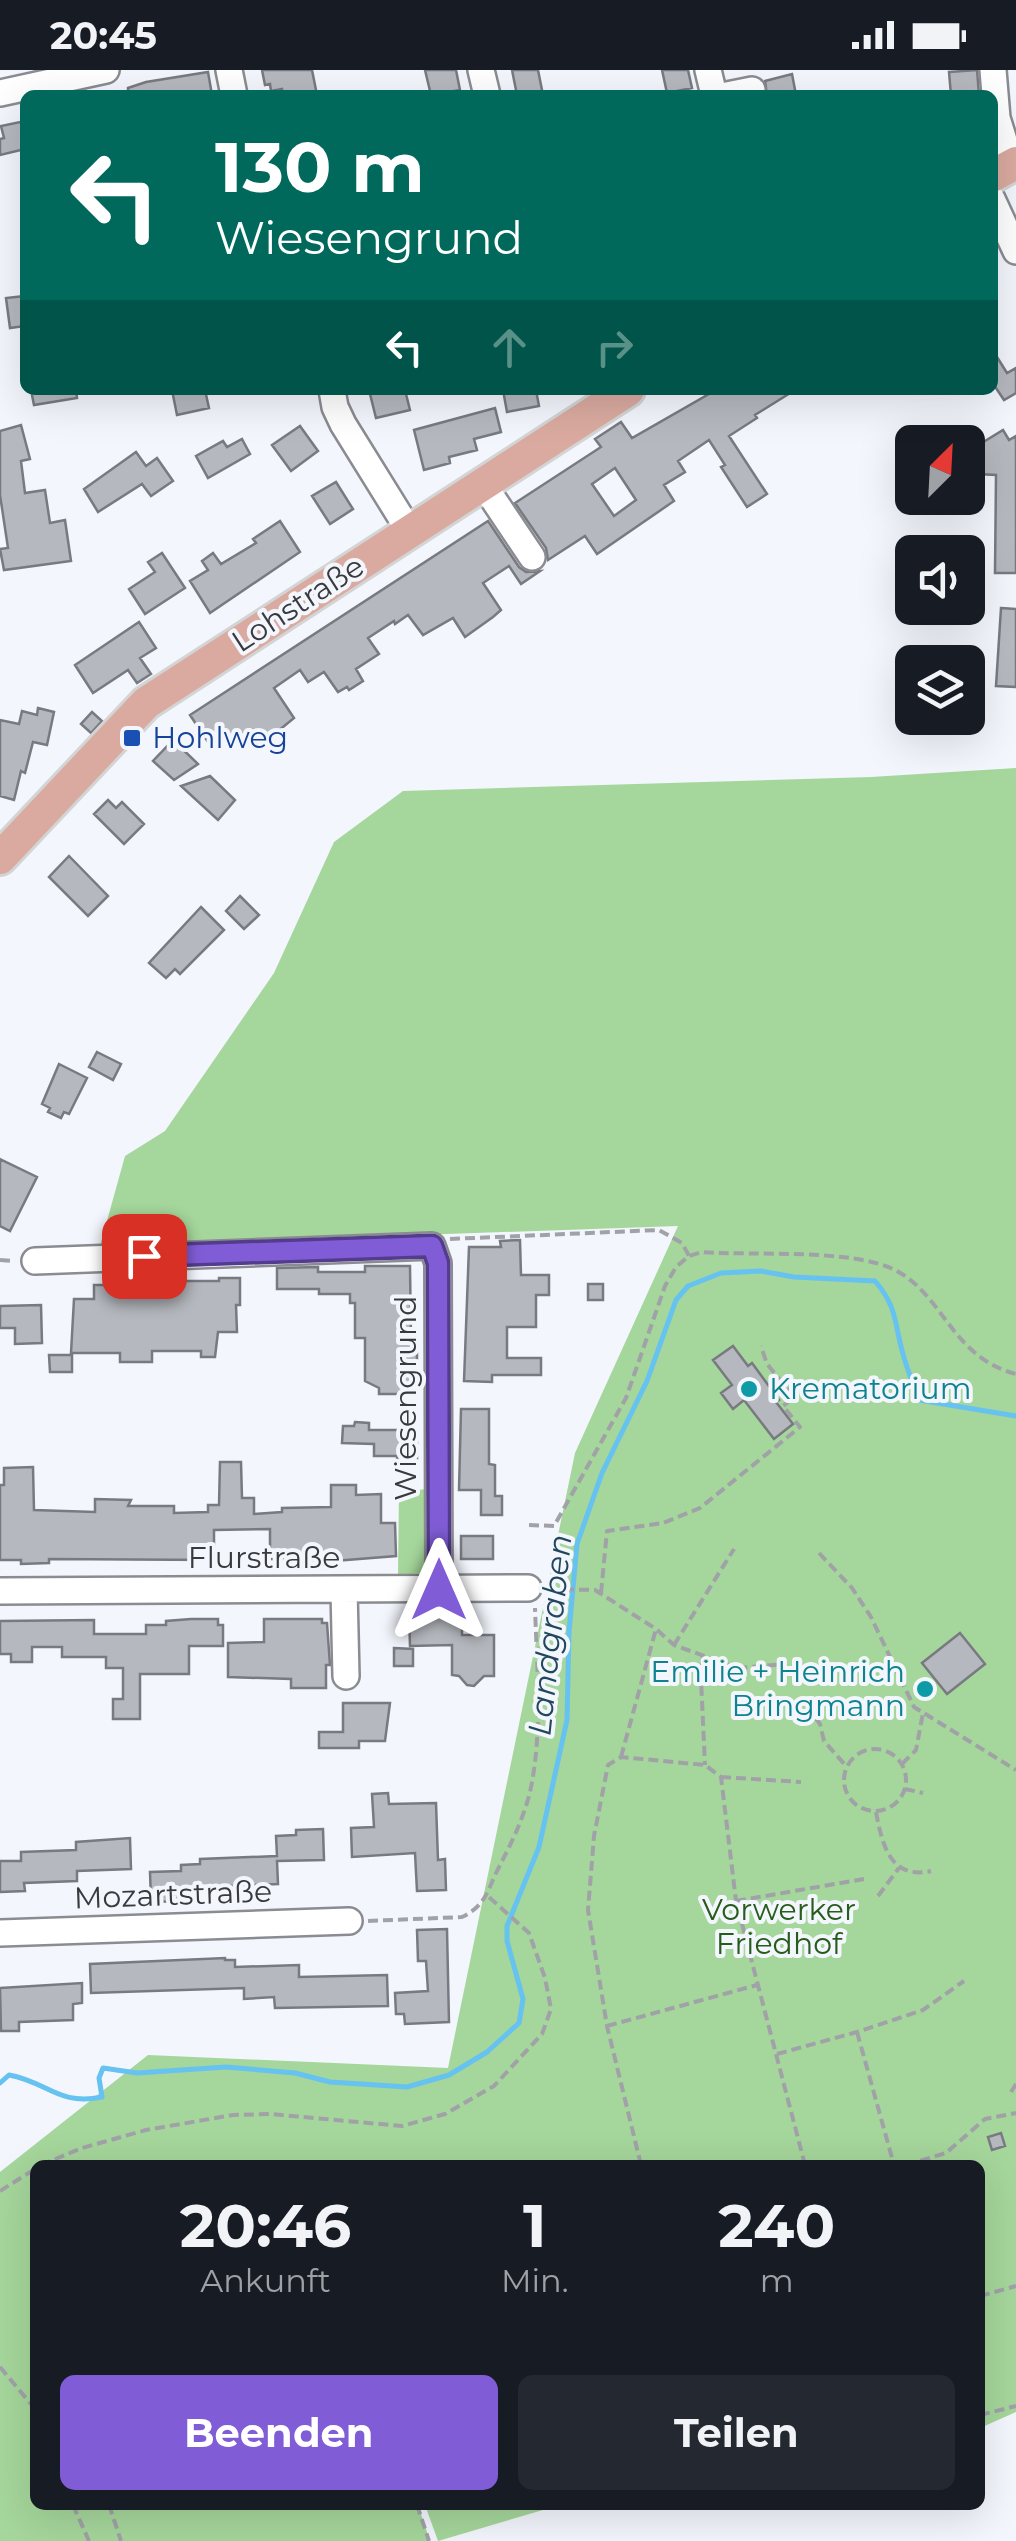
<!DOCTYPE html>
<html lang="de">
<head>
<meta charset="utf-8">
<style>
	:root { --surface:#171b24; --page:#242831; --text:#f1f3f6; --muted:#9ea1a6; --accent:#805dd7 }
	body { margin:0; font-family:Montserrat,sans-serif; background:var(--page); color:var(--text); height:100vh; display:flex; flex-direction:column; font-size:38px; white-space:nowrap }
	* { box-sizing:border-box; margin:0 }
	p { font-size:32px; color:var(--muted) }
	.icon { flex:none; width:55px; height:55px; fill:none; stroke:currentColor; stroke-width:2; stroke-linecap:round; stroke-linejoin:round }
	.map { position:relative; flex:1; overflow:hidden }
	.panel { position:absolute; left:30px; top:2090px; width:955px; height:350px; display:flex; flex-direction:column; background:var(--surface); border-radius:15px; box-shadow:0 10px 40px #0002 }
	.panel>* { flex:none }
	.top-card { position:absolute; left:20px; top:20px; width:978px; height:305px; border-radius:15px; box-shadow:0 10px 40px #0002; background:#00695c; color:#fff; overflow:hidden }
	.needle { width:65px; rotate:24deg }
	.controls { position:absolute; left:895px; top:355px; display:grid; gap:20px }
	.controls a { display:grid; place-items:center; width:90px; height:90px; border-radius:15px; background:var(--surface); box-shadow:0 10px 40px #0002; font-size:50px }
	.pin { position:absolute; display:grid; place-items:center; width:85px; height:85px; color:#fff; margin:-42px; border-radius:20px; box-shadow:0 5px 15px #0006 }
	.me { position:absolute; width:110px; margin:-55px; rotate:0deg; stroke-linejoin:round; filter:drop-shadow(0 0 8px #0008) }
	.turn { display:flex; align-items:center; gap:35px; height:210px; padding:0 30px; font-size:45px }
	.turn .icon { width:130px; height:130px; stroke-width:2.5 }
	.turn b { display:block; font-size:70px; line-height:85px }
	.lanes { display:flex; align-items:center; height:95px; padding:0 30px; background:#0003; justify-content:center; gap:50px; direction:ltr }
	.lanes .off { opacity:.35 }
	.eta { display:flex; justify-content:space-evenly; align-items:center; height:170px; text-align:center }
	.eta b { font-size:60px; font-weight:700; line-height:70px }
	.cta { display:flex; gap:20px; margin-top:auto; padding:20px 30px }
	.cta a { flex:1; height:115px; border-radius:15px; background:var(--accent); color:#fff; font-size:40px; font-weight:700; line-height:115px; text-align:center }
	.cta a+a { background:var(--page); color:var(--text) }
	.status { display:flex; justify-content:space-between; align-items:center; height:70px; padding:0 50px; background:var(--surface); direction:ltr }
	.status svg { height:28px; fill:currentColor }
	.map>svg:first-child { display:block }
	.green { fill:#a5d69b }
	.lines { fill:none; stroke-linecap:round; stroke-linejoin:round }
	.stream { stroke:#66c2f0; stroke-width:5 }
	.building { fill:#b5b8be; stroke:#787a80; stroke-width:2.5; fill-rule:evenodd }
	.minor-casing { stroke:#8a8c92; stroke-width:30 }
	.major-casing { stroke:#d3d4d4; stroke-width:38 }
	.path { stroke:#a0a2a7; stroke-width:4; stroke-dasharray:10 5; stroke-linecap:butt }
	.minor { stroke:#fff; stroke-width:25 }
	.major { stroke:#daaaa0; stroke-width:32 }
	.route-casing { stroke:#533c8c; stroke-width:25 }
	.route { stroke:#805dd7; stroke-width:18 }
	.transit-dot { fill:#1a4fb4; stroke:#f3f6fc; stroke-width:4 }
	.culture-dot { fill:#0f9aa8; stroke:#f3f6fc; stroke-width:4 }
	.labels { text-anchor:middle; stroke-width:8; stroke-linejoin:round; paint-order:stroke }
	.street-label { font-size:30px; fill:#393a3d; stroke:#f3f6fc }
	.transit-label { font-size:30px; fill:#164399; stroke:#f3f6fc; text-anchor:start }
	.culture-label { font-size:30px; fill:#0d838f; stroke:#f3f6fc; text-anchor:start }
	.park-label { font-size:30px; fill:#275c1b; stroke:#f3f6fc }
	.water-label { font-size:32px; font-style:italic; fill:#20475b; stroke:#f3f6fc }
</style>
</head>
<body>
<div class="status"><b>20:45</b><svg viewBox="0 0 49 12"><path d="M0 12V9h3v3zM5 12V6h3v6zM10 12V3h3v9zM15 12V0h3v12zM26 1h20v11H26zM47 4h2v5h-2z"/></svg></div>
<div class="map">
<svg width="1016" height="2471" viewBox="0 0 1016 2471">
	<rect width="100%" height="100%" fill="#f3f6fc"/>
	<!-- green -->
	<path class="green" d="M1016,698V2342L980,2358V2095H35V2435H418L430,2471H0V2102L148,1985L448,1998L575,1383L678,1156L100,1176L125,1086L165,1061L274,903L334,772L403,721L871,707Z
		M427,1419V1503L398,1505L399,1422Z
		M425,2435H560L438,2471Z"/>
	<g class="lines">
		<!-- stream -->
		<path class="stream" d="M0,2013L9,2005C48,2012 58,2036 102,2027L99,2008L103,1998L137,2003L226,1997L295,2003L330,2012L407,2017L449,2005L487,1982L519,1953L523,1929L507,1871V1856L539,1777L567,1650L569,1562L577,1474L602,1403L647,1311L676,1230L688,1216L721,1203L761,1201L794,1207L875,1211C898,1238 894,1253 903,1284C907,1300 914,1315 919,1330L1016,1346"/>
	</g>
	<!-- building -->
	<path class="building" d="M262,0H312L317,25H283L282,19L271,21L270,14L265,15Z
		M425,0H456L460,20L431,25Z
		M512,0H538L543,25H517Z
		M662,0H688L692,18L667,23Z
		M977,0L979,25H951L949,2Z
		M208,2L212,25H128V18L146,12Z
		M792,4L796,25H767L765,11Z
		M25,51V79L0,85V69L4,68L1,56Z
		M25,226V256L10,258L6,228Z
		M992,279L1007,303L1016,298V323L1004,330L992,312Z
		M31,320H76L77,328L34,335Z
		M172,320H205L209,338L177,345Z
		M369,320H405L410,340L376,348Z
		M503,320H536L539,336L507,342Z
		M716,320H795L755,345L757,348L729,366L767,424L747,437L721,397L725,395L709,370L678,391L685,402L664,415L674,431L597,484L585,466L548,490L546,478L515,433L601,377L595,369L621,352L632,368ZM615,398L636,430L614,446L592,414Z
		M495,338L501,362L474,369L477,380L449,387L450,393L424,400L414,360Z
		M21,355L30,389L21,391L25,423L45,420L50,453L65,450L71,491L4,500L0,479L8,478L0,425V361Z
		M300,356L318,381L291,401L272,375Z
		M1003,360L1009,370L1016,366V503H995L996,405L977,404V376Z
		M242,369L250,384L208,408L196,386L223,371L227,377Z
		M136,382L146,396L157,388L173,411L151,426L142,414L98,442L84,419Z
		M336,412L353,439L330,454L312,426Z
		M280,451L300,482L210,543L190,511L208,500L202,491L213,483L221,494L256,473L253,469Z
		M488,451L519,497L526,502L540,501L521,514L509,496L483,513L501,540L493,547L465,567L453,548L423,565L408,545L395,554L394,551L368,568L379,584L356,599L363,611L349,620L347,617L338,622L324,602L308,612L300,600L274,618L294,648L277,662L261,673L252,660L231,673L223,662L208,672L190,645Z
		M162,483L185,518L145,544L129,519L155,502L148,492Z
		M1001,538L1016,539V617L996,616Z
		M139,552L156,578L140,588L151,604L137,613L128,600L93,623L75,595Z
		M38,638L54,642L47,675L33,672L25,703L21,701L14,730L0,726V650L19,654L22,641L37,645Z
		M92,642L102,651L91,663L81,654Z
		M173,670L198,694L174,710L153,691Z
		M210,706L235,730L218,750L181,716Z
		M108,730L116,738L122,732L144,754L124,774L94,744Z
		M69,786L108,826L88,846L49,807Z
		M240,826L259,845L244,859L226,841Z
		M201,837L224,860L180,904L175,899L166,908L149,893Z
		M97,982L121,994L113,1010L89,997Z
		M59,994L87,1008L69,1044L64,1042L61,1048L48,1042L50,1038L42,1034Z
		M0,1089L37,1107L10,1161L0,1156Z
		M520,1170L521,1205H549V1225H536V1257H507V1288H541V1305H492V1312L464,1311L469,1177H501L500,1171Z
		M365,1196H410L411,1268H417V1324H379V1318L365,1311V1268H355V1233H350V1224H319V1219H277V1198L318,1197V1202H365Z
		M219,1208H240V1235H236L237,1262H218L215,1287H201V1281H152V1292H120V1283H71L74,1229H94V1215H171V1211H219Z
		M588,1214H603V1230H588Z
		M41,1235L42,1273L15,1274V1258H0V1236Z
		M733,1276L748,1296L752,1293L779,1330L776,1332L793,1354L774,1369L744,1330L733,1339L721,1323L732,1315L713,1290Z
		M49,1285H72V1302H50Z
		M461,1339H489V1394L495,1395V1426H502V1445H481V1420H459Z
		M355,1352L369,1353V1360H417V1393H397V1386H374V1374L342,1373L343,1356H354Z
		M220,1392H241L242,1428H254V1444L282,1442V1438L331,1437V1415H356V1425L381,1424V1453H395L396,1486L334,1491L270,1489V1459L214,1460V1490L49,1489V1493L21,1494V1490H0V1415H4V1398L33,1397L34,1440L95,1442V1429L131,1430L128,1436H174V1443L208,1442V1435H219Z
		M461,1466H493V1489H461Z
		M445,1539H462V1565H494V1606H484L474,1616L467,1615L459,1606L452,1605V1575L410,1576L409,1546H445Z
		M191,1549H218V1555H223V1576H189V1604H140V1649H113V1629H123V1598H106V1587H62V1577H32V1592H11V1584H0V1551L94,1550V1564H146V1555H166V1551Z
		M264,1549H322V1553H327L330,1595H326V1618H291V1609L228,1607V1573L264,1572Z
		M960,1563L985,1594L947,1624L922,1593Z
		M394,1578L413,1579V1596H394Z
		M343,1633H390L385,1671H359V1678H319V1662H343Z
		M388,1723L389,1734L436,1733L438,1790L445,1789L446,1820L417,1821L415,1783L352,1787L351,1758L374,1757L372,1724Z
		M323,1759L324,1790L277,1791L278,1814L181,1818L182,1831L151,1832L150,1802L181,1801V1795L200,1794V1789L277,1786L276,1766L296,1765V1760Z
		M130,1768L131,1799L77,1801V1811L24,1813L25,1821L0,1822V1791H21V1782L76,1780V1772Z
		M447,1859L449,1952L405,1954L404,1944H396L395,1923L428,1921L426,1891H418L417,1860Z
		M225,1888V1890H235V1897L299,1895V1907L387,1905L388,1936L275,1938L274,1927L244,1929V1918L91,1923L90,1894Z
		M82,1913V1933L73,1934V1950L19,1952V1961H1L0,1918Z
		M1001,2063L1005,2076L992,2080L988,2067Z"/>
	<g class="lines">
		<defs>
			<path id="minor" d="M229,0L234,25
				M481,0L487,25
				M708,0L714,25
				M993,0L997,48L1012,96
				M0,23L106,0
				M727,25L752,20
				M992,129L1016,181
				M332,320L335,337L343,354L410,462
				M483,414L532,487
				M35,1191L432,1176L438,1193L439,1520
				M344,1520L346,1606
				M0,1521L528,1518
				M0,1863L349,1851"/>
			<path id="major" d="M992,106L1016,93
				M0,788L146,633L628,320"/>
		</defs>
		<!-- minor casing -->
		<use href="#minor" class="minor-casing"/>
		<!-- major casing -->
		<use href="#major" class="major-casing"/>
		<!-- path -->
		<path class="path" d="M450,1169L659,1160L682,1173L689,1186
			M0,1190L15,1191
			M529,1455L554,1456L626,1328L665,1216L676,1197L689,1186L702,1182C754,1186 851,1178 895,1200C944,1225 951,1287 1016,1304
			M819,1483L852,1518L871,1547L914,1637L1016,1700
			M549,1519L595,1520L656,1559L674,1575L737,1598L787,1594
			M601,1523L607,1461L663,1453L700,1438L800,1357L783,1336L794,1327L767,1294L761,1276
			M674,1575L734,1479
			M703,1586L701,1609L705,1695
			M787,1644L813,1645L820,1654L824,1671L847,1697
			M844 1710a31 31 0 1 1 62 0a31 31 0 1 1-62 0Z
			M621,1687L656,1559
			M902,1694L916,1680L923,1643
			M721,1707L801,1712
			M905,1719L923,1723
			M876,1742C882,1774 890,1810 931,1801
			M878,1826L899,1798
			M736,1831L864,1809
			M368,1851L462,1847C485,1836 487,1822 497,1801C510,1776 523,1750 530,1722C543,1663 537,1598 535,1538
			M607,1956L757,1915
			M857,1962L894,2095
			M777,1984L857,1962L923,1940L964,1911
			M1011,2022L1016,2014
			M41,2095L82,2078L146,2060L233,2045L270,2044L402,2056L445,2044L494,2016L542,1964L551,1939L545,1908L529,1863L489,1827
			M641,2095L607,1956L588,1840L594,1766L608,1695L621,1687L705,1695L721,1707L736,1831L805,2095
			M906,2095L946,2083L985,2049L1016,2043
			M0,2121L35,2099
			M980,2226L1016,2216
			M0,2297L35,2339
			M980,2345L1016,2336
			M73,2435L89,2471
			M109,2435L121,2471
			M417,2435L429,2471"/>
		<!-- minor -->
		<use href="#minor" class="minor"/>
		<!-- major -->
		<use href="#major" class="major"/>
	</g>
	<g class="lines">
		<defs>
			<path id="route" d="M144,1186L432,1176L438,1193L439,1520"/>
		</defs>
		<!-- route casing -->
		<use href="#route" class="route-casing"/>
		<!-- route -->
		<use href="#route" class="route"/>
	</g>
	<!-- markers -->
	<rect class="transit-dot" x="122" y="658" width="20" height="20" rx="5"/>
	<g class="culture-dot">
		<circle cx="749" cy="1319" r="10"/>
		<circle cx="925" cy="1619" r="10"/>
	</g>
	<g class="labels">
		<!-- street labels -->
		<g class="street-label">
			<text transform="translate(298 534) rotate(-33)" y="10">Lohstraße</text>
			<text transform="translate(406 1328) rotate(-90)" y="10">Wiesengrund</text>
			<text x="264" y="1498">Flurstraße</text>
			<text transform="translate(173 1825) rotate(-2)" y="10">Mozartstraße</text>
		</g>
		<!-- transit labels -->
		<g class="transit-label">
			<text x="152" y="678">Hohlweg</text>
		</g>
		<!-- culture labels -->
		<g class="culture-label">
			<text x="769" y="1329">Krematorium</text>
			<text x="905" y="1612" text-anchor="end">Emilie + Heinrich<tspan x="905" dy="34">Bringmann</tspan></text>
		</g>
		<!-- park labels -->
		<g class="park-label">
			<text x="779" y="1850">Vorwerker<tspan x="779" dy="34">Friedhof</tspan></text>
		</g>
		<!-- water labels -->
		<g class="water-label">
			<text transform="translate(550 1565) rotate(-84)" y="11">Landgraben</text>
		</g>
	</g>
</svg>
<div class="controls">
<a><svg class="needle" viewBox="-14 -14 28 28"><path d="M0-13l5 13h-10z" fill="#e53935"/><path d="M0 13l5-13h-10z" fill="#9ea1a6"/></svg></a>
<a><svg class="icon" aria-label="sound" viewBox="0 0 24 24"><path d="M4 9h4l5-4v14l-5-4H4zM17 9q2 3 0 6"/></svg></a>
<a><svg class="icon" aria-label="layers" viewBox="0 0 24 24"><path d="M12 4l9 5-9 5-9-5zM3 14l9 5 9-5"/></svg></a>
</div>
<div class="pin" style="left:144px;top:1186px;background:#d93025"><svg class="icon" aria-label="arrive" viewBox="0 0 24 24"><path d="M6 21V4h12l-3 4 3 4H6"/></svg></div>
<svg class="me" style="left:439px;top:1520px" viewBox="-20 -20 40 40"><path d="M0-17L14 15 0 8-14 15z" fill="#805dd7" stroke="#fff" stroke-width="4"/></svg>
<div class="top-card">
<div class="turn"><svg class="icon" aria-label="left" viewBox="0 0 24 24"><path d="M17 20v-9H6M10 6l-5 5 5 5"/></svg><div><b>130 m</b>Wiesengrund</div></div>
<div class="lanes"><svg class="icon" aria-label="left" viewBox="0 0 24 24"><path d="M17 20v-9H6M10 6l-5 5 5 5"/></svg><svg class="icon off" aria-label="ahead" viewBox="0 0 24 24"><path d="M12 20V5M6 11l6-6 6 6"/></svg><svg class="icon off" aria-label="right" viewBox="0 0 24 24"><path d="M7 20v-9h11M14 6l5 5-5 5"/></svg></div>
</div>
<section class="panel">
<div class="eta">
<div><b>20:46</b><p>Ankunft</p></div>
<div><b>1</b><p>Min.</p></div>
<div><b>240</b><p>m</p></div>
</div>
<div class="cta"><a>Beenden</a><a>Teilen</a></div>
</section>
</div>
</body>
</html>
